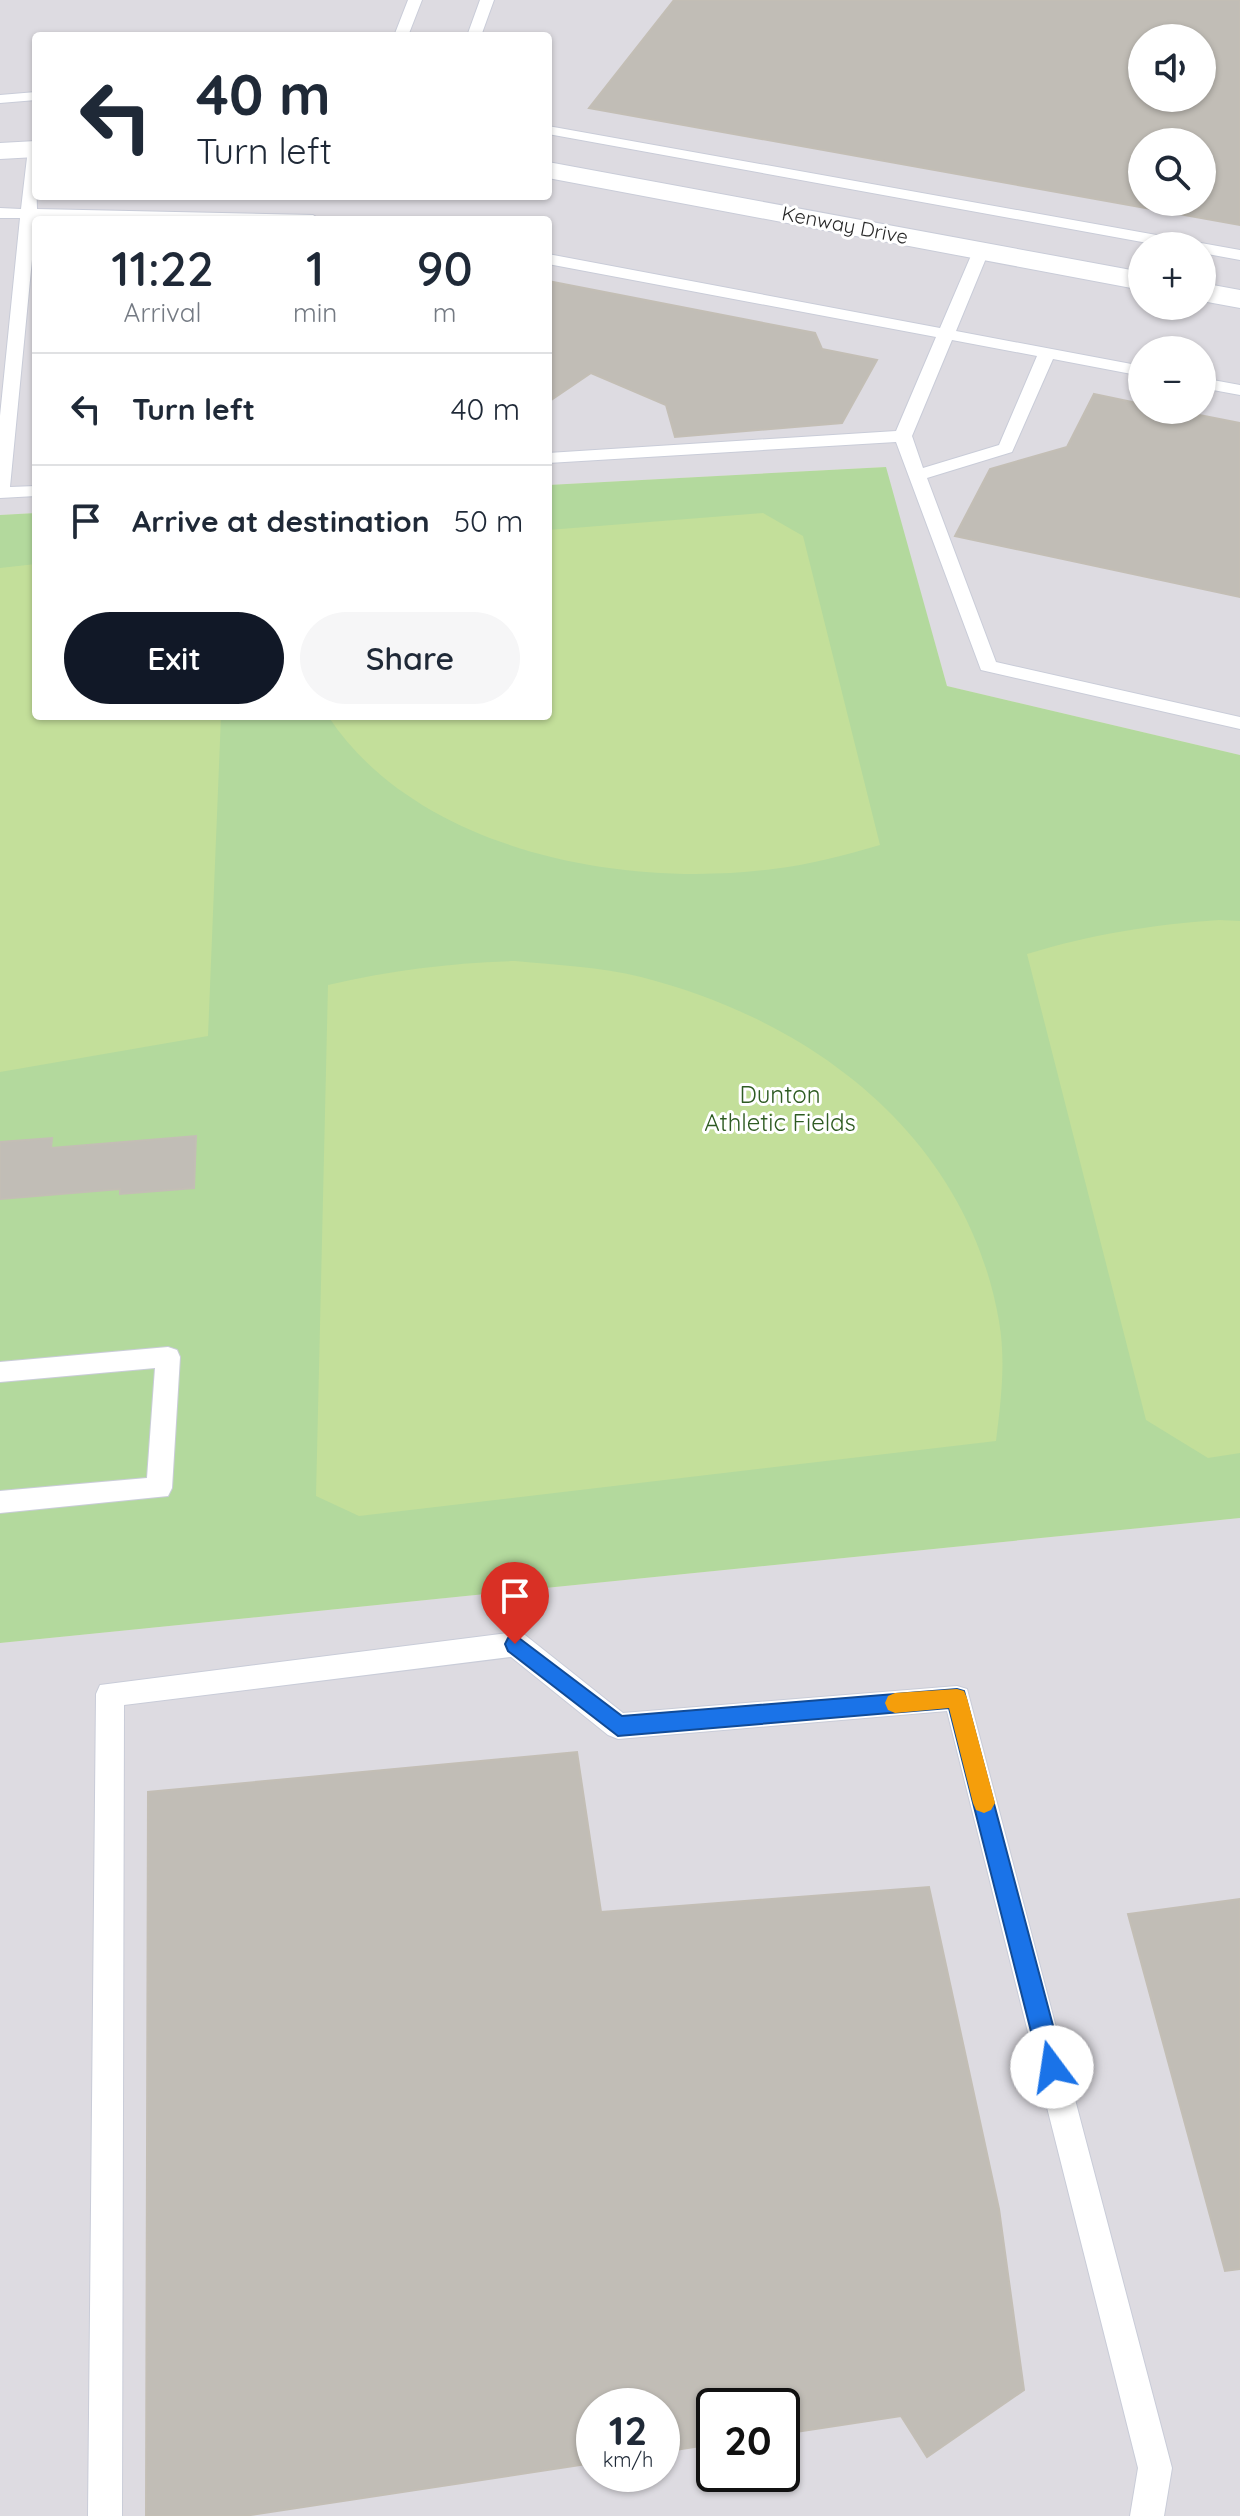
<!DOCTYPE html>
<html lang="en">
<head>
<meta charset="utf-8">
<style>
	:root { --surface:#fff; --page:#f6f6f7; --text:#1f2937; --muted:#747a83; --line:#e0e1e3; --accent:#111827 }
	body { margin:0; font-family:Quicksand,sans-serif; background:var(--page); color:var(--text); height:100vh; display:flex; flex-direction:column; font-size:30px; white-space:nowrap }
	* { box-sizing:border-box; margin:0 }
	p { font-size:26px; color:var(--muted) }
	.icon { flex:none; width:44px; height:44px; fill:none; stroke:currentColor; stroke-width:2; stroke-linecap:round; stroke-linejoin:round }
	.map { position:relative; flex:1; overflow:hidden }
	.panel { position:absolute; left:32px; top:216px; width:520px; height:504px; display:flex; flex-direction:column; background:var(--surface); border-radius:8px; box-shadow:0 2px 6px #0004 }
	.panel>* { flex:none }
	.guide { position:absolute; left:32px; top:32px; width:520px; height:168px; border-radius:8px; box-shadow:0 2px 6px #0004; background:#fff; color:var(--text); overflow:hidden }
	.controls { position:absolute; left:1128px; top:24px; display:grid; gap:16px }
	.controls a { display:grid; place-items:center; width:88px; height:88px; border-radius:50%; background:var(--surface); box-shadow:0 2px 6px #0004; font-size:40px }
	.speed { position:absolute; left:576px; top:2388px; display:flex; gap:16px; font-size:40px; font-weight:700; text-align:center }
	.speed>* { display:grid; place-content:center; width:104px; height:104px; border-radius:50%; background:var(--surface); box-shadow:0 2px 6px #0004; line-height:1 }
	.speed small { font-size:20px; font-weight:400 }
	.speed .limit { border:4px solid #111; border-radius:12px; background:#fff; color:#111 }
	.pin { position:absolute; display:grid; place-items:center; width:68px; height:68px; color:#fff; margin:-82px -34px; border-radius:50% 50% 50% 0; rotate:-45deg; box-shadow:0 0 8px #0007 }
	.pin .icon { rotate:45deg }
	.me { position:absolute; width:88px; margin:-44px; rotate:346deg; stroke-linejoin:round; filter:drop-shadow(0 0 6px #0008) }
	.turn { display:flex; align-items:center; gap:28px; height:168px; padding:0 32px; font-size:36px }
	.turn .icon { width:104px; height:104px; stroke-width:2.5 }
	.turn b { display:block; font-size:56px; line-height:68px }
	.eta { display:flex; justify-content:space-evenly; align-items:center; height:136px; text-align:center }
	.eta b { font-size:48px; font-weight:600; line-height:56px }
	.button { display:flex; gap:16px; margin-top:auto; padding:16px 32px }
	.button a { flex:1; height:92px; border-radius:48px; background:var(--accent); color:#fff; font-size:32px; font-weight:600; line-height:92px; text-align:center }
	.button a+a { background:var(--page); color:var(--text) }
	ul { padding:0; list-style:none }
	li { display:flex; align-items:center; gap:24px; height:112px; padding:0 32px; border-top:2px solid var(--line) }
	li div { flex:1 }
	li b { display:block; font-size:30px }
	li em { font-style:normal }
	.map>svg:first-child { display:block }
	.industrial { fill:#dddbe1; fill-rule:evenodd }
	.green { fill:#b3d99d }
	.pitch { fill:#c3df9a }
	.building { fill:#c1bdb6; stroke:#c3beb5; stroke-width:2; fill-rule:evenodd }
	.lines { fill:none; stroke-linecap:round; stroke-linejoin:round }
	.service-casing { stroke:#c9ccd8; stroke-width:2 }
	.minor-casing { stroke:#c9ccd8; stroke-width:2 }
	.service { fill:#fff; fill-rule:evenodd }
	.minor { fill:#fff; fill-rule:evenodd }
	.route { fill:#1a73e8; stroke:#114b97; stroke-width:2 }
	.slow { fill:#f59e0b }
	.labels { text-anchor:middle; stroke-width:6; stroke-linejoin:round; paint-order:stroke }
	.far-street-label { font-size:20px; fill:#282828; stroke:#fff }
	.park-label { font-size:24px; fill:#2e5b22; stroke:#fff }
</style>
</head>
<body>
<div class="map">
<svg width="1240" height="2516" viewBox="0 0 1240 2516">
	<rect width="100%" height="100%" fill="#e8e2db"/>
	<!-- industrial -->
	<path class="industrial" d="M0,0H1240V755L947,686L885,467L548,485V220H36V513L0,515ZM36,36H548V196H36ZM1142,38H1202V98H1142ZM1142,142H1202V202H1142ZM1142,246H1202V306H1142ZM1142,350H1202V410H1142Z
		M1240,1518V2516H0V1643ZM594,2406H662V2474H594ZM714,2406H782V2474H714Z"/>
	<!-- green -->
	<path class="green" d="M886,467L947,686L1240,755V1518L0,1643V515L36,513V716H548V485Z"/>
	<!-- pitch -->
	<path class="pitch" d="M763,513L803,536L880,845C845,855 809,865 773,869C623,889 417,851 328,716H548V530Z
		M36,564V716H221L208,1036L0,1072V568Z
		M1219,920L1240,921V1453L1208,1458L1146,1420L1027,954C1093,934 1150,925 1219,920Z
		M515,961C557,965 600,967 641,977C814,1021 967,1137 999,1321C1006,1361 1001,1401 996,1441L359,1516L316,1496L328,985C391,970 451,963 515,961Z"/>
	<!-- building -->
	<path class="building" d="M674,0H1240V225L589,108ZM1142,38H1202V98H1142ZM1142,142H1202V202H1142Z
		M548,281L815,333L822,349L877,360L842,423L675,437L666,405L591,373L548,402Z
		M1094,394L1142,404V410H1174L1240,423V597L955,536L990,469L1067,447Z
		M196,1136L194,1188L120,1194V1189L0,1199V1142L52,1138L51,1148Z
		M577,1752L601,1912L929,1887L999,2209L1024,2390L927,2457L901,2416L782,2434V2406H714V2444L662,2452V2406H594V2463L244,2516H146L148,1792Z
		M1240,1899V2269L1225,2271L1128,1914Z"/>
	<g class="lines">
		<defs>
			<path id="service" d="M408,0H422L408,36H394Z
				M480,0H494L481,36H467Z
				M36,92V100L0,103V95Z
				M548,126L1240,250V260L1202,253V246H1164L548,134Z
				M35,145L37,209L313,215L321,220L36,218L10,487L36,486V496L0,498V416L20,218H0V208L21,209L28,149Z
				M981,246L989,251L956,331L1142,366V376L1053,359L1012,452L927,478L996,662L1240,717V729L981,670L896,442L548,463V453L896,431L936,337L548,264V254L940,328L973,251ZM952,340L1037,356L999,445L923,468L912,436Z
				M1202,378L1240,385V395L1202,388Z
				M168,1347L177,1350L180,1357L172,1488L168,1496L0,1513V1491L147,1478L155,1368L0,1382V1362Z
				M515,1632L525,1635L623,1713L957,1686L967,1689L1172,2468L1164,2516H1130L1138,2468L947,1711L618,1739L608,1735L511,1657L124,1705L122,2516H88L96,1694L100,1685Z"/>
			<path id="minor" d="M36,141V157L0,159V143Z
				M548,162L1142,272V290L548,178Z
				M1202,283L1240,290V308L1202,301Z"/>
		</defs>
		<!-- service casing -->
		<use href="#service" class="service-casing"/>
		<!-- minor casing -->
		<use href="#minor" class="minor-casing"/>
		<!-- service -->
		<use href="#service" class="service"/>
		<!-- minor -->
		<use href="#minor" class="minor"/>
	</g>
	<!-- route -->
	<path class="route" d="M515,1635L622,1716L957,1689L964,1691L1064,2067L1060,2076L1052,2079L1044,2076L1040,2067L949,1708L618,1736L508,1651L505,1644L508,1638Z"/>
	<!-- slow -->
	<path class="slow" d="M957,1689L964,1691L967,1698L995,1803L991,1810L984,1813L976,1810L973,1803L949,1708L895,1713L888,1710L885,1703L888,1696L895,1693Z"/>
	<g class="labels">
		<!-- far-street labels -->
		<g class="far-street-label">
			<text transform="translate(845 225) rotate(11)" y="7">Kenway Drive</text>
		</g>
		<!-- park labels -->
		<g class="park-label">
			<text x="780" y="1103">Dunton<tspan x="780" dy="28">Athletic Fields</tspan></text>
		</g>
	</g>
</svg>
<div class="controls">
<a><svg class="icon" aria-label="sound" viewBox="0 0 24 24"><path d="M4 9h4l5-4v14l-5-4H4zM17 9q2 3 0 6"/></svg></a>
<a><svg class="icon" aria-label="search" viewBox="0 0 24 24"><circle cx="10" cy="10" r="6"/><path d="M15 15l6 6"/></svg></a>
<a>+</a>
<a>−</a>
</div>
<div class="speed"><div>12<small>km/h</small></div><div class="limit">20</div></div>
<div class="pin" style="left:515px;top:1644px;background:#d93025"><svg class="icon" aria-label="arrive" viewBox="0 0 24 24"><path d="M6 21V4h12l-3 4 3 4H6"/></svg></div>
<svg class="me" style="left:1052px;top:2067px" viewBox="-20 -20 40 40"><circle r="19" fill="#fff"/><path d="M0-13L10 11 0 6-10 11z" fill="#1a73e8"/></svg>
<div class="guide">
<div class="turn"><svg class="icon" aria-label="left" viewBox="0 0 24 24"><path d="M17 20v-9H6M10 6l-5 5 5 5"/></svg><div><b>40 m</b>Turn left</div></div>
</div>
<section class="panel">
<div class="eta">
<div><b>11:22</b><p>Arrival</p></div>
<div><b>1</b><p>min</p></div>
<div><b>90</b><p>m</p></div>
</div>
<ul>
<li><svg class="icon" aria-label="left" viewBox="0 0 24 24"><path d="M17 20v-9H6M10 6l-5 5 5 5"/></svg><div><b>Turn left</b></div><em>40 m</em></li>
<li><svg class="icon" aria-label="arrive" viewBox="0 0 24 24"><path d="M6 21V4h12l-3 4 3 4H6"/></svg><div><b>Arrive at destination</b></div><em>50 m</em></li>
</ul>
<div class="button"><a>Exit</a><a>Share</a></div>
</section>
</div>
</body>
</html>
